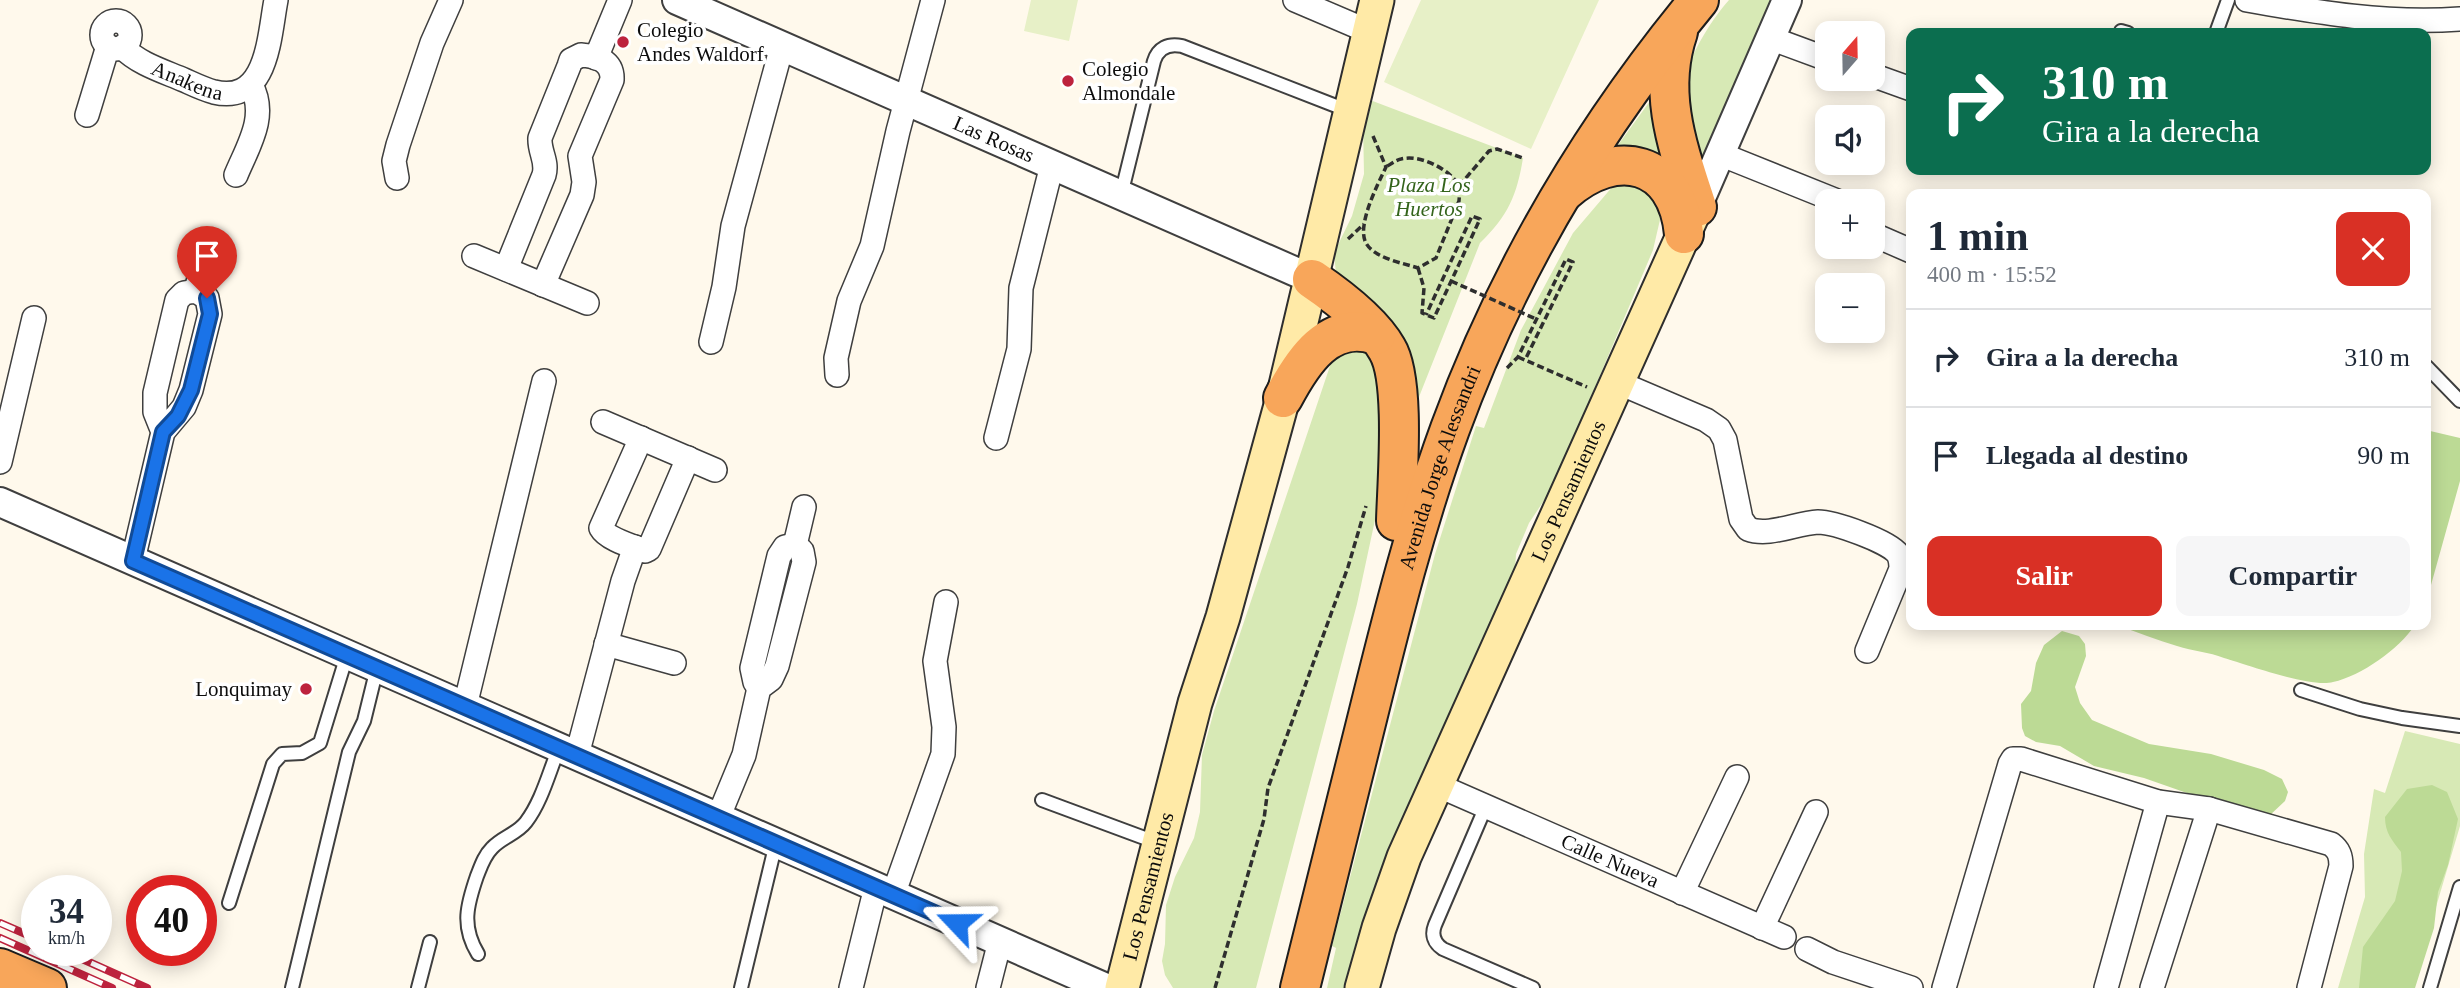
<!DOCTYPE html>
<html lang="es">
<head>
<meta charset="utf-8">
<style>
	:root { --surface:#fff; --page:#f6f6f7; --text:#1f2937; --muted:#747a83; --line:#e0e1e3; --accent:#d93025 }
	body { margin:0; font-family:"Times New Roman",serif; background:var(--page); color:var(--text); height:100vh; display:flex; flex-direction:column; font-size:26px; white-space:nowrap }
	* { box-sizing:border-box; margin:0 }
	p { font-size:23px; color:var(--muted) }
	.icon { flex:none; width:38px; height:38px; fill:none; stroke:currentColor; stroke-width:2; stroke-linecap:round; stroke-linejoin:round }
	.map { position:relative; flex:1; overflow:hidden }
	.side { position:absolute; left:1906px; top:189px; width:525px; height:441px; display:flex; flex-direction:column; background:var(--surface); border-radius:14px; box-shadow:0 4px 18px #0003 }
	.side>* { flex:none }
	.banner { position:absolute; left:1906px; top:28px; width:525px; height:147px; border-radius:14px; box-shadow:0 4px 18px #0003; background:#0b6e4f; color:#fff; overflow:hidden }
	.needle { width:46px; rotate:20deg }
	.controls { position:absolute; left:1815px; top:21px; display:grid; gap:14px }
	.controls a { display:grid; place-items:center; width:70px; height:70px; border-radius:14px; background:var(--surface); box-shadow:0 4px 18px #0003; font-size:35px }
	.speed { position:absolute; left:21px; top:875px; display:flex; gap:14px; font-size:35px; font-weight:700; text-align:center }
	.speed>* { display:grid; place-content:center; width:91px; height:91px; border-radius:50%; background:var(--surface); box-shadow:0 4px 18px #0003; line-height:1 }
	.speed small { font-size:18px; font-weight:400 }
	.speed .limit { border:10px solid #d22; background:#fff; color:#111 }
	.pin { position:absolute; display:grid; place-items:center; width:60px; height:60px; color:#fff; margin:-72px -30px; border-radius:50% 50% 50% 0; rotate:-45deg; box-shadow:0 0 7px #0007 }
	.pin .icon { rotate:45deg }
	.me { position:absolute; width:77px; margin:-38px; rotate:293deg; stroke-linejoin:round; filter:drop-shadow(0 0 5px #0008) }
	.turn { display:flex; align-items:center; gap:24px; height:147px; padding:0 21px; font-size:32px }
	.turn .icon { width:91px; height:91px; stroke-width:2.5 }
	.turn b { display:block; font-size:49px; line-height:60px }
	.round { display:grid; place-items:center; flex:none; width:74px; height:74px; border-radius:14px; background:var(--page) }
	.overview { display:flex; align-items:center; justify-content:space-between; height:119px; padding:0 21px }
	h1 { font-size:42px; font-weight:600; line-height:52px }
	.action { display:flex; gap:14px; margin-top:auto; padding:14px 21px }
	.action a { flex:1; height:80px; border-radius:14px; background:var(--accent); color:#fff; font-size:28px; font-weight:600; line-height:80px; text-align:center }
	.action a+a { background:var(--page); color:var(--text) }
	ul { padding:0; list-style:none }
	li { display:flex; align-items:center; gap:21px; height:98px; padding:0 21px; border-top:2px solid var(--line) }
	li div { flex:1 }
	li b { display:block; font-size:26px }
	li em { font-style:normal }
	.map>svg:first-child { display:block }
	.green { fill:#d7e9b5 }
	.forest { fill:#bcda95 }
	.pitch { fill:#e7f0c7 }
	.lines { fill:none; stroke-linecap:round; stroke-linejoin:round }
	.service-casing { stroke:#3f3f3f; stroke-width:16 }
	.minor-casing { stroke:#3f3f3f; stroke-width:26 }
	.tertiary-casing { stroke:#3f3f3f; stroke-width:32 }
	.secondary-casing { stroke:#2e2e2e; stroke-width:37 }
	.trunk-casing { stroke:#1d1d1d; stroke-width:42 }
	.path { stroke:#2e2e2e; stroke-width:3.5; stroke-dasharray:7 3.5; stroke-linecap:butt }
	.service { stroke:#fff; stroke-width:12 }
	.minor { stroke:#fff; stroke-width:23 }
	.tertiary { stroke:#fff; stroke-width:28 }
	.secondary { stroke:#ffeaa7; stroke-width:33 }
	.trunk { stroke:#f8a65a; stroke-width:38 }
	.rail-casing { stroke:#bd233e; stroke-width:8 }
	.rail { stroke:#fff; stroke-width:5; stroke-dasharray:16; stroke-linecap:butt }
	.path-bridge { stroke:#2e2e2e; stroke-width:3.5; stroke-dasharray:7 3.5; stroke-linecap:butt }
	.route-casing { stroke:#114b97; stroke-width:18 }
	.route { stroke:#1a73e8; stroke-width:12 }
	.poi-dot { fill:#bd233e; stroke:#fff; stroke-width:2.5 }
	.labels { text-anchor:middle; stroke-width:7; stroke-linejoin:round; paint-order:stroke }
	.poi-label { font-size:21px; fill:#0c0c0c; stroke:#fff; text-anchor:start }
	.street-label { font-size:21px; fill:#0c0c0c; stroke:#fff }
	.park-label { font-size:21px; font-style:italic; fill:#34641c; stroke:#fff }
</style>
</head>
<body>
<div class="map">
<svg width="2460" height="988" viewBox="0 0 2460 988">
	<rect width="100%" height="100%" fill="#fff9ec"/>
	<!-- green -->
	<path class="green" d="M1729,0H1772L1707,154L1702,155C1696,151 1692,144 1691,137C1689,126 1684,80 1687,71C1694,48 1713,18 1729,0Z
		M1653,97L1674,169L1610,156Z
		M1370,100L1523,158C1517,195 1508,216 1480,243L1415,407L1336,274L1334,253L1352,216L1364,174L1363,124Z
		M1640,178L1662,211L1653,250L1590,399L1565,469L1529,523L1516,554L1514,585L1350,988H1327L1336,948L1332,946L1435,554L1476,426L1484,428L1521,330L1573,233L1613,186Z
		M1377,349L1387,464L1357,604L1256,988H1173L1165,975L1162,961L1165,944L1166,905L1175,877L1194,838L1200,812L1202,755L1214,711L1333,357L1338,351Z
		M2405,731L2460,744V826L2412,988H2338L2365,897L2364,854L2374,789L2385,793Z"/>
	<!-- forest -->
	<path class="forest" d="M2426,430L2460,438V481L2426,603Z
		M2117,625H2415C2399,649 2361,676 2333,682C2311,688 2248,665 2224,658C2209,652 2193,651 2177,646C2157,640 2137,632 2117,625Z
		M2062,631L2079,636L2085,644L2086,656L2075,687L2080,703L2092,720L2149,744L2211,754L2264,770L2282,779L2288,792L2285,801L2269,816L2184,792L2144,778L2094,766L2060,746L2036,742L2025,736L2022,728L2021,704L2031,691L2036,663L2044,645Z
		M2432,785L2447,792L2458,819L2448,865L2438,892L2434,928L2415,988H2359L2363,947L2395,901L2402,871L2401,852C2392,840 2385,833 2385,817L2407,789Z"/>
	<!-- pitch -->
	<path class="pitch" d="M1031,0H1078L1069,41L1024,31Z
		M1421,0H1599L1531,149L1384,82Z"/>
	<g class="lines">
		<defs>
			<path id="service" d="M2121,31L2128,33
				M2216,33L2228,0
				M1121,195L1154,61C1158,48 1168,43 1182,46L1349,111
				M2426,366L2460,401
				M2301,690L2360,709L2402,718L2460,726
				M1042,800L1158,843
				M1486,806L1435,925C1431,935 1434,943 1443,949L1533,988
				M229,903L273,764L282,754L302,753L320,743L347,655
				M478,954C461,926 467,905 477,876C481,866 484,856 492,848C502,837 517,834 526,822C542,801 549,772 559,748
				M292,988L349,752L364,721L377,668
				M418,988L430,942
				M741,988L776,843
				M2430,988L2460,887"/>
			<g id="minor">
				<path d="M1295,0L1356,26"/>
				<path d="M2247,0C2320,13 2386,24 2460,19"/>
				<circle cx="116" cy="35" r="14"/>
				<path d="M1770,38L1827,59"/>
				<path id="s1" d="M122,47C139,64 163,71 184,80C193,84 203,89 214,92C268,105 269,36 276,0"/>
				<path d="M596,58L620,0"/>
				<path d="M1872,75L1911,89"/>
				<path d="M87,115L108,46"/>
				<path d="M1720,154L1837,201"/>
				<path d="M236,175C248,146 268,116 251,85"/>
				<path d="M397,178L394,161L398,145L432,43L451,0"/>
				<path d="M1872,234L1911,251"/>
				<path d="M474,256L587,303"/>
				<path d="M506,269L544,175C548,161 539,152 540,138L569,66L571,60L581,55C597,56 613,61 612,80L580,156L584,182L582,195L543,285"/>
				<path d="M196,291L207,244"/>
				<path d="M711,342L724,287L733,226L782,46"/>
				<path d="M837,375L836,358L849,301L872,246L898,131L933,0"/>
				<path d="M1617,382L1706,420L1719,429L1725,440L1741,519L1748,529C1769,537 1796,523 1818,522C1834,522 1888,541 1898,554C1901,559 1901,563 1901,569L1867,651"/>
				<path d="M603,422L715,470"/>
				<path d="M641,438L601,528C607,539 632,546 645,551L649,549L688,458"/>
				<path d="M996,438L1019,349L1021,288L1052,165"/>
				<path d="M0,462L34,318"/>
				<path d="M795,545L804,507"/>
				<path d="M133,560L163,432L184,407L191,390L210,314L207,298L196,291L184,293L177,300L155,393V412L163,432"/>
				<path d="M606,644L674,663"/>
				<path d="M759,688L755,682L752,668L779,556L785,547L795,545"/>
				<path d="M465,706L544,381"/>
				<path d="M577,755L623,581L635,547"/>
				<path id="s2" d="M1437,785L1784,937"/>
				<path d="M718,818L744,755L759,688L771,679L777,666L804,562L802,551L795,545"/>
				<path d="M1682,893L1737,777"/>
				<path d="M893,895L943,754L944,727L935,661L946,602"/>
				<path d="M1762,928L1816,812"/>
				<path d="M1807,949L1833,962L1911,988"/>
				<path d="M851,988L876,887"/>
				<path d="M988,988L1000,941"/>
				<path d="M1944,988L2010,764L2013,759H2021L2158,802L2209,809L2331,844C2339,850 2341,856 2341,866L2309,988"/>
				<path d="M2106,988L2158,802"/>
				<path d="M2152,988L2209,809"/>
			</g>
			<g id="tertiary">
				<path id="s3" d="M677,0L1312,279"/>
				<path d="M1697,207L1787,0"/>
				<path d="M0,502L1106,988"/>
			</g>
			<g id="secondary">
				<path id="s4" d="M1122,988L1195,703L1223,617L1283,398L1377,0"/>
				<path id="s5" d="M1362,988L1379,928L1404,857L1695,209"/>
			</g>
			<g id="trunk">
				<path d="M1678,32C1657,93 1678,148 1697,207"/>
				<path d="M1564,192C1616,146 1677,160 1684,234"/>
				<path d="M1312,279C1337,296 1372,322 1387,349C1406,380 1397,481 1396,521"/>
				<path d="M1283,398C1302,362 1329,319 1376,335"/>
				<path d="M0,968L47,988"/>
				<path id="s6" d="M1300,988C1323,897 1345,806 1368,715C1392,618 1416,522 1450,429C1507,273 1593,128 1699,0"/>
			</g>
		</defs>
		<!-- service casing -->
		<use href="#service" class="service-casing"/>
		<!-- minor casing -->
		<use href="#minor" class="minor-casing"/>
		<!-- tertiary casing -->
		<use href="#tertiary" class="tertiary-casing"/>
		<!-- secondary casing -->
		<use href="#secondary" class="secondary-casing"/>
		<!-- trunk casing -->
		<use href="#trunk" class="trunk-casing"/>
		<!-- path -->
		<path class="path" d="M1373,136L1386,167C1378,184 1358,222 1365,241C1372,258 1403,263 1418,268L1436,258L1459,201L1460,187C1451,170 1421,154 1401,159C1396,160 1391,164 1386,167
			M1459,186L1489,151L1497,149L1523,158
			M1348,239L1364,224
			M1418,268L1424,288L1422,313L1434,318L1480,219L1472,216L1426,315
			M1518,357L1587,387
			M1507,368L1518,357L1566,259L1573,262L1525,360
			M1215,988L1264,819L1268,788L1348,567L1366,506"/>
		<!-- service -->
		<use href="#service" class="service"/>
		<!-- minor -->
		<use href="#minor" class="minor"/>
		<!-- tertiary -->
		<use href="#tertiary" class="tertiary"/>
		<!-- secondary -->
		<use href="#secondary" class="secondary"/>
		<!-- trunk -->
		<use href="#trunk" class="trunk"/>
		<defs>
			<path id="rail" d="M0,923L37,939
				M0,938L112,988
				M62,950L147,988"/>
		</defs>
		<!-- rail casing -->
		<use href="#rail" class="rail-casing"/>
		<!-- rail -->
		<use href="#rail" class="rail"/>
		<!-- path-bridge -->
		<path class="path-bridge" d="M1451,281L1536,319"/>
	</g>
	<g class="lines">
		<defs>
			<path id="route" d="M207,298L210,314L191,390L178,416L163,432L133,561L957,923"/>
		</defs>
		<!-- route casing -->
		<use href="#route" class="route-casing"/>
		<!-- route -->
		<use href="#route" class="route"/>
	</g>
	<!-- markers -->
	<g class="poi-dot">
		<circle cx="623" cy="42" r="7"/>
		<circle cx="1068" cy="81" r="7"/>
		<circle cx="306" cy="689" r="7"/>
	</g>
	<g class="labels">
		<!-- poi labels -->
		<g class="poi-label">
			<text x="637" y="37">Colegio<tspan x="637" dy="24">Andes Waldorf</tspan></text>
			<text x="1082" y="76">Colegio<tspan x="1082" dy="24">Almondale</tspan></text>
			<text x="292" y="696" text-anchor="end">Lonquimay</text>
		</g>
		<!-- street labels -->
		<g class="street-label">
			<text dy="7" stroke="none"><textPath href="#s1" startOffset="74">Anakena</textPath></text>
			<text dy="7" stroke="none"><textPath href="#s3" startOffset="346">Las Rosas</textPath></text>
			<text dy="7" stroke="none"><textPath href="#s6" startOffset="539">Avenida Jorge Alessandri</textPath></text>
			<text dy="7" stroke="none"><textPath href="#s5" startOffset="539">Los Pensamientos</textPath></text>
			<text dy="7" stroke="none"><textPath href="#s2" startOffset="189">Calle Nueva</textPath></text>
			<text dy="7" stroke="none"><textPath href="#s4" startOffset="105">Los Pensamientos</textPath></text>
		</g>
		<!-- park labels -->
		<g class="park-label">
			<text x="1429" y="192">Plaza Los<tspan x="1429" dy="24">Huertos</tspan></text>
		</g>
	</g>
</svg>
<div class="controls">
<a><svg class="needle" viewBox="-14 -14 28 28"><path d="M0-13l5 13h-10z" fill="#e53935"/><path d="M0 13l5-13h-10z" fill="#747a83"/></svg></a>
<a><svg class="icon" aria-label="sound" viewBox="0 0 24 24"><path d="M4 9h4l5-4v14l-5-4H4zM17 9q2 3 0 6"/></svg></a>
<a>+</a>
<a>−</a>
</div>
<div class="speed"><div>34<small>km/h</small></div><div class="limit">40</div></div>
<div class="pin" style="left:207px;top:298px;background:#d93025"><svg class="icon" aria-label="arrive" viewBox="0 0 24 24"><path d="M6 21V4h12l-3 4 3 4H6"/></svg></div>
<svg class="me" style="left:957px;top:923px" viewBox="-20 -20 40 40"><path d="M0-17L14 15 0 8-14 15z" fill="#1a73e8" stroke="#fff" stroke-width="4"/></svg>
<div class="banner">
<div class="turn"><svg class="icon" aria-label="right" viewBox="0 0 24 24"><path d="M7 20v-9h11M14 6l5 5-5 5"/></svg><div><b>310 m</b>Gira a la derecha</div></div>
</div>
<section class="side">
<div class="overview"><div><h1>1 min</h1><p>400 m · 15:52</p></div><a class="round" style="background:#d93025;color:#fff"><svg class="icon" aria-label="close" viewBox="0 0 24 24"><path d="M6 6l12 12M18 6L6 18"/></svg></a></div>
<ul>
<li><svg class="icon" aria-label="right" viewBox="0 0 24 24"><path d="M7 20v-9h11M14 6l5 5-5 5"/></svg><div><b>Gira a la derecha</b></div><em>310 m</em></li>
<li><svg class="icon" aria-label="arrive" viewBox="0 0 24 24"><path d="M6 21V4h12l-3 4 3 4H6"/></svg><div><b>Llegada al destino</b></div><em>90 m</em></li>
</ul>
<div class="action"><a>Salir</a><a>Compartir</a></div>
</section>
</div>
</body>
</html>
